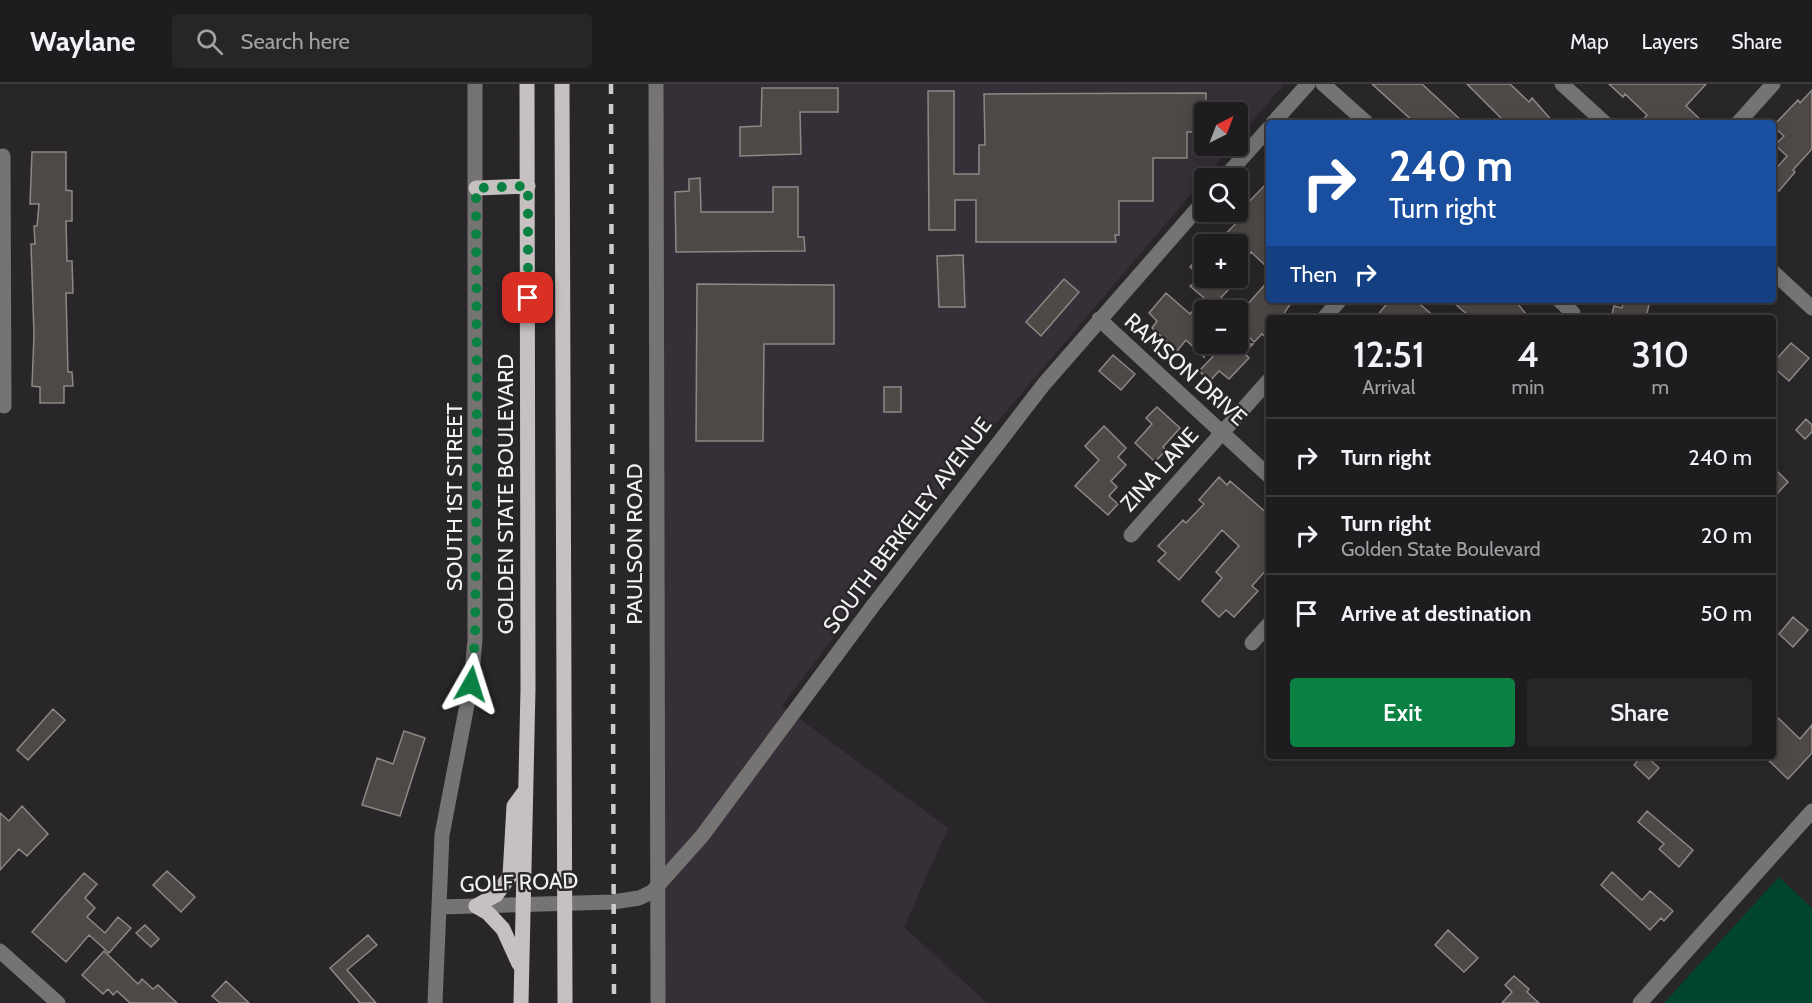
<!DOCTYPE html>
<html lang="en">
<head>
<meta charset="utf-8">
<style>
	:root { --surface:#1f1c1f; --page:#272528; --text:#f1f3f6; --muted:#a1a1a4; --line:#3c3a3d; --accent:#0b8043 }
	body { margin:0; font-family:Cabin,sans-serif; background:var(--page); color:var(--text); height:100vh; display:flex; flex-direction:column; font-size:22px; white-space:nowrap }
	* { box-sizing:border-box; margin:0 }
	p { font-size:20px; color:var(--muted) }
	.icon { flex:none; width:33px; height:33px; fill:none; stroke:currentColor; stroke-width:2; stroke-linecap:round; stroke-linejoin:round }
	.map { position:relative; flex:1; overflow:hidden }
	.sheet { position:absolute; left:1266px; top:231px; width:510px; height:444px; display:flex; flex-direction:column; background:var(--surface); border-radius:6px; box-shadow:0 3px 15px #0003,0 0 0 2px var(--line) }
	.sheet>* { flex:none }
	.guide { position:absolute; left:1266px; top:36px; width:510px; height:183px; border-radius:6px; box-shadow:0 3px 15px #0003,0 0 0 2px var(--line); background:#1a4fa0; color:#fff; overflow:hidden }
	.needle { width:39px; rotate:42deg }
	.fabs { position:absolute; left:1194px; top:18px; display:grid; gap:12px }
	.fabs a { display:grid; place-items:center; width:54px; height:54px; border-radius:6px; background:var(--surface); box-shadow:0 3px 15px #0003,0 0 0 2px var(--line); font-size:30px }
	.pin { position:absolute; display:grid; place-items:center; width:51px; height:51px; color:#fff; margin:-26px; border-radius:12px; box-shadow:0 3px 9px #0006 }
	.me { position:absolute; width:66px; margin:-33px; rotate:6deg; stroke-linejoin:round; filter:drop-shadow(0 0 4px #0008) }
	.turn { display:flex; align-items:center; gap:21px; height:126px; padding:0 24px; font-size:27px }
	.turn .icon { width:78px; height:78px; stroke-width:2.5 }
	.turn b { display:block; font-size:42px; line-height:51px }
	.then { display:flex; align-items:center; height:57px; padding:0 24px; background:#0003; gap:12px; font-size:22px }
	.eta { display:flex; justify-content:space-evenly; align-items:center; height:102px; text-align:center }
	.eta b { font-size:36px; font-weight:600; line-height:42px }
	.action { display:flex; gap:12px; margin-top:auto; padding:12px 24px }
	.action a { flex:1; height:69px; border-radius:6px; background:var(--accent); color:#fff; font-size:24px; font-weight:600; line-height:69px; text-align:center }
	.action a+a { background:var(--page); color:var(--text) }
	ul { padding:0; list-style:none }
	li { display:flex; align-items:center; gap:18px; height:78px; padding:0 24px; border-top:2px solid var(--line) }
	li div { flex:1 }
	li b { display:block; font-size:22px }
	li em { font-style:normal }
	header { display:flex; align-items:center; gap:36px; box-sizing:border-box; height:84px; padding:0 30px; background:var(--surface); border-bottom:2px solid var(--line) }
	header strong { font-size:28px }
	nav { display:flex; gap:33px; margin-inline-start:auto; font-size:21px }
	.search { width:420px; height:54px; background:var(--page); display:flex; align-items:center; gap:15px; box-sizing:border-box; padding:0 21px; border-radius:6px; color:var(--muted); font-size:22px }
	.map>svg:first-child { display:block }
	.built { fill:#362f37 }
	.green { fill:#00452f }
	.building { fill:#4e4947; stroke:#8d8886; stroke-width:1.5 }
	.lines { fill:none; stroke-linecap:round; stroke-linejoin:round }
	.minor { stroke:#767373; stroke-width:15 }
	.major { stroke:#c6c1c0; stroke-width:15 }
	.rail { stroke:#cdcbce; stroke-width:4.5; stroke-dasharray:10 10; stroke-linecap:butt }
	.route { stroke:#0b8043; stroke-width:10; stroke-dasharray:0 18 }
	.labels { text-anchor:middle; stroke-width:5; stroke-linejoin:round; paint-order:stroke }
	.street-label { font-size:22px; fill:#f2f1f3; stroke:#292629 }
</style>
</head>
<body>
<header>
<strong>Waylane</strong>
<div class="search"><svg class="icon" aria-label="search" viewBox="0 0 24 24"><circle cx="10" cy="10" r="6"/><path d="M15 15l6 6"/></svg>Search here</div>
<nav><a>Map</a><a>Layers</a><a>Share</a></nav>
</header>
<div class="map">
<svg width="1812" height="919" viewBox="0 0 1812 919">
	<rect width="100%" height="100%" fill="#292629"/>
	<!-- built -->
	<path class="built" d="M662,0H1284L1238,55V28H1204V62H1232L986,351L782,622L948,744L904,843L987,919H663Z"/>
	<!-- green -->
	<path class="green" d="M1779,793L1812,824V919H1664Z"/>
	<!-- building -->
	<path class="building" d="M1372,0H1422L1464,39H1415Z
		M1467,0H1510L1529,18L1532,14L1554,39H1506Z
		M1609,0H1706L1686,22L1704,39H1651L1645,33L1647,31L1625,10L1623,13Z
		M762,4H838V28H800L801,70L740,72V43L761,42Z
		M1812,6V65L1793,86L1795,88L1779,107L1773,102V88L1787,72L1775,61L1784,52L1773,42L1798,16L1800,19Z
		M928,7H954V90H979V61H985L984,10L1206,9V22H1196V48H1187V74H1153V117H1119V151H1115L1116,158H976V116H955V146H929Z
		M32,68H66V106L72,107V137H66L67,177H72L73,209H66L68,288H72L73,302H64V319H40V303L32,302L34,251L31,160H35L34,142H37L39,120H30Z
		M700,94L701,128H773V103H798V153H804L805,167L676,168L675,108L689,107V95Z
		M1269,97V185L1251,168L1238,183V160H1216L1238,137L1233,134Z
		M1204,167V194H1222L1232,202L1209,226H1204V273L1186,256L1177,267L1152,244L1157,237L1149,229L1166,209L1190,230L1204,214L1190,202L1202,194L1190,183Z
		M963,171L965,223H939L937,172Z
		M1064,195L1079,208L1041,252L1026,238Z
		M1269,196V216H1293L1281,234H1269V256L1262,250L1254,258L1238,242V231Z
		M697,200L834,201V260H764L763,357H696Z
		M1390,216H1415L1436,234H1375Z
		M1451,216H1515L1529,234H1471Z
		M1624,216H1650L1646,234H1611L1614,222L1622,224Z
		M1791,259L1809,274L1789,297L1773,283V279Z
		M1225,260H1253L1244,269L1249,274L1229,295L1219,287L1210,297L1199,287Z
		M1113,271L1135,290L1121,306L1099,287Z
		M884,303H901V328H884Z
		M1157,323L1180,344L1163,363L1166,366L1155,378L1135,359L1152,340L1146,334Z
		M1806,335L1812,341V348L1805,355L1796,346Z
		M1104,342L1126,364L1118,373L1126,381L1111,397L1117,403L1109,412L1118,420L1108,431L1075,402L1099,376L1085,362Z
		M1773,383L1788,398L1773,414Z
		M1219,393L1227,401L1230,397L1269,431V483L1252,502L1258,507L1234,533L1226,526L1219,533L1202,517L1222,494L1216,488L1239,462L1222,446L1179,496L1158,477L1166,469L1158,462L1183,436L1186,439L1204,420L1199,416Z
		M1793,533L1808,546L1793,563L1779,550Z
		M53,625L65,636L28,676L17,666Z
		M1773,629L1800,655L1812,641V669L1788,695L1764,672H1773Z
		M404,647L425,654L400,732L362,721L377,674L393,680Z
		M1642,672H1646L1659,684L1649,695L1634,681Z
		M22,722L48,750L27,772L19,765L0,786V729L9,737Z
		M1647,727L1693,766L1679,783L1659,765L1664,760L1638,738Z
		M167,787L195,813L181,828L153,801Z
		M1612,788L1642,816L1650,807L1673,827L1664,837L1661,834L1650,846L1601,801Z
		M84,789L97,800L85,814L95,824L87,833L105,849L118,833L131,844L109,869L89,851L66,878L32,848Z
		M145,841L159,855L151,863L136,849Z
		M1448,846L1478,874L1464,888L1435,861Z
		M368,851L377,861L347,886L376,919H360L330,884Z
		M104,867L138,900L142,895L153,905L158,901L177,919H130L117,907L113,911L108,905L103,910L82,891Z
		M1514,892L1529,905L1527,908L1539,919H1502L1512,908L1505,901Z
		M226,897L249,919H220L212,912Z"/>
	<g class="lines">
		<!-- minor -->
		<path class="minor" d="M656,0L658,919
			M1323,0L1367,39
			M1562,0L1605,39
			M1273,39L1308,0
			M1738,39L1773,0
			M3,72L4,322
			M1224,94L1269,44
			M1773,188L1812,224
			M1559,216L1573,229
			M1324,234L1340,216
			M1099,235L1269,392
			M1131,451L1269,296
			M1252,559L1269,540
			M439,823L613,818L639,814L652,808L702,752L872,523L1044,300L1204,117
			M0,867L58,919
			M435,919L442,751L471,600L475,556V0
			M1640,919L1812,727"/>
		<!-- major -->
		<path class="major" d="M562,0L565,919
			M476,104L528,102
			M476,822L496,811L510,792L514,722L525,707
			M476,822L488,829L503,845L519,880
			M521,919L528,605L527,0"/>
		<!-- rail -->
		<path class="rail" d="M611,0L614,919"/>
	</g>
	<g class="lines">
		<!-- route -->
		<path class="route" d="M471,600L475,556L477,371L476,104L528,102V214"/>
	</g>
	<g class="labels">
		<!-- street labels -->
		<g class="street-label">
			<text transform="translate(1186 285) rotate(42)" y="8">RAMSON DRIVE</text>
			<text transform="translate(1159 385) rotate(-48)" y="8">ZINA LANE</text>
			<text transform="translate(505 410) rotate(-90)" y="8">GOLDEN STATE BOULEVARD</text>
			<text transform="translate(454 413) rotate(-90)" y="8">SOUTH 1ST STREET</text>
			<text transform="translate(907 441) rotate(-53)" y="8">SOUTH BERKELEY AVENUE</text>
			<text transform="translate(634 460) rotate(-90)" y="8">PAULSON ROAD</text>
			<text transform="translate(519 798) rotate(-2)" y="8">GOLF ROAD</text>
		</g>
	</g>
</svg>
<div class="fabs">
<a><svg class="needle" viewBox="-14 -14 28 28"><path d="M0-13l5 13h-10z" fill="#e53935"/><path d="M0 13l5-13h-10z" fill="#a1a1a4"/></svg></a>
<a><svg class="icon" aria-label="search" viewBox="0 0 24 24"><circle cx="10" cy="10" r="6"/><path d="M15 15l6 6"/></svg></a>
<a>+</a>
<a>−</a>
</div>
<div class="pin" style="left:528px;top:214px;background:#d93025"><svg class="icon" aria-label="arrive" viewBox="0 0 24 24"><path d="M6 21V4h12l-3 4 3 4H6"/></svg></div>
<svg class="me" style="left:471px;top:600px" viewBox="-20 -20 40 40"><path d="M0-17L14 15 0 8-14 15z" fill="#0b8043" stroke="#fff" stroke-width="4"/></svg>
<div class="guide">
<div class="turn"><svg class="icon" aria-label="right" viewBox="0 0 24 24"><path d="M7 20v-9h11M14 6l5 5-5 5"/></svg><div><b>240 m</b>Turn right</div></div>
<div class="then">Then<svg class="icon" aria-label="right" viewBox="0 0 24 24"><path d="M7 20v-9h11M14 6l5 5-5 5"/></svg></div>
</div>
<section class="sheet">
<div class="eta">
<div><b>12:51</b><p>Arrival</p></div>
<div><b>4</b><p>min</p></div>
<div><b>310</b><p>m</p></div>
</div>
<ul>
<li><svg class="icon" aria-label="right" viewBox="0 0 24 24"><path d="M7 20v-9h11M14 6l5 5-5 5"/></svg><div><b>Turn right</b></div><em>240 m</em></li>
<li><svg class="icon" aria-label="right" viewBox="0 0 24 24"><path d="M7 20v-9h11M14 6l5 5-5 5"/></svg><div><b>Turn right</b><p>Golden State Boulevard</p></div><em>20 m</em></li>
<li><svg class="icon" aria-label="arrive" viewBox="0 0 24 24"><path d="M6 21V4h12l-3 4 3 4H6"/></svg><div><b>Arrive at destination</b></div><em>50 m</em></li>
</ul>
<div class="action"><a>Exit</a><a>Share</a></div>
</section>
</div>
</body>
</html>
